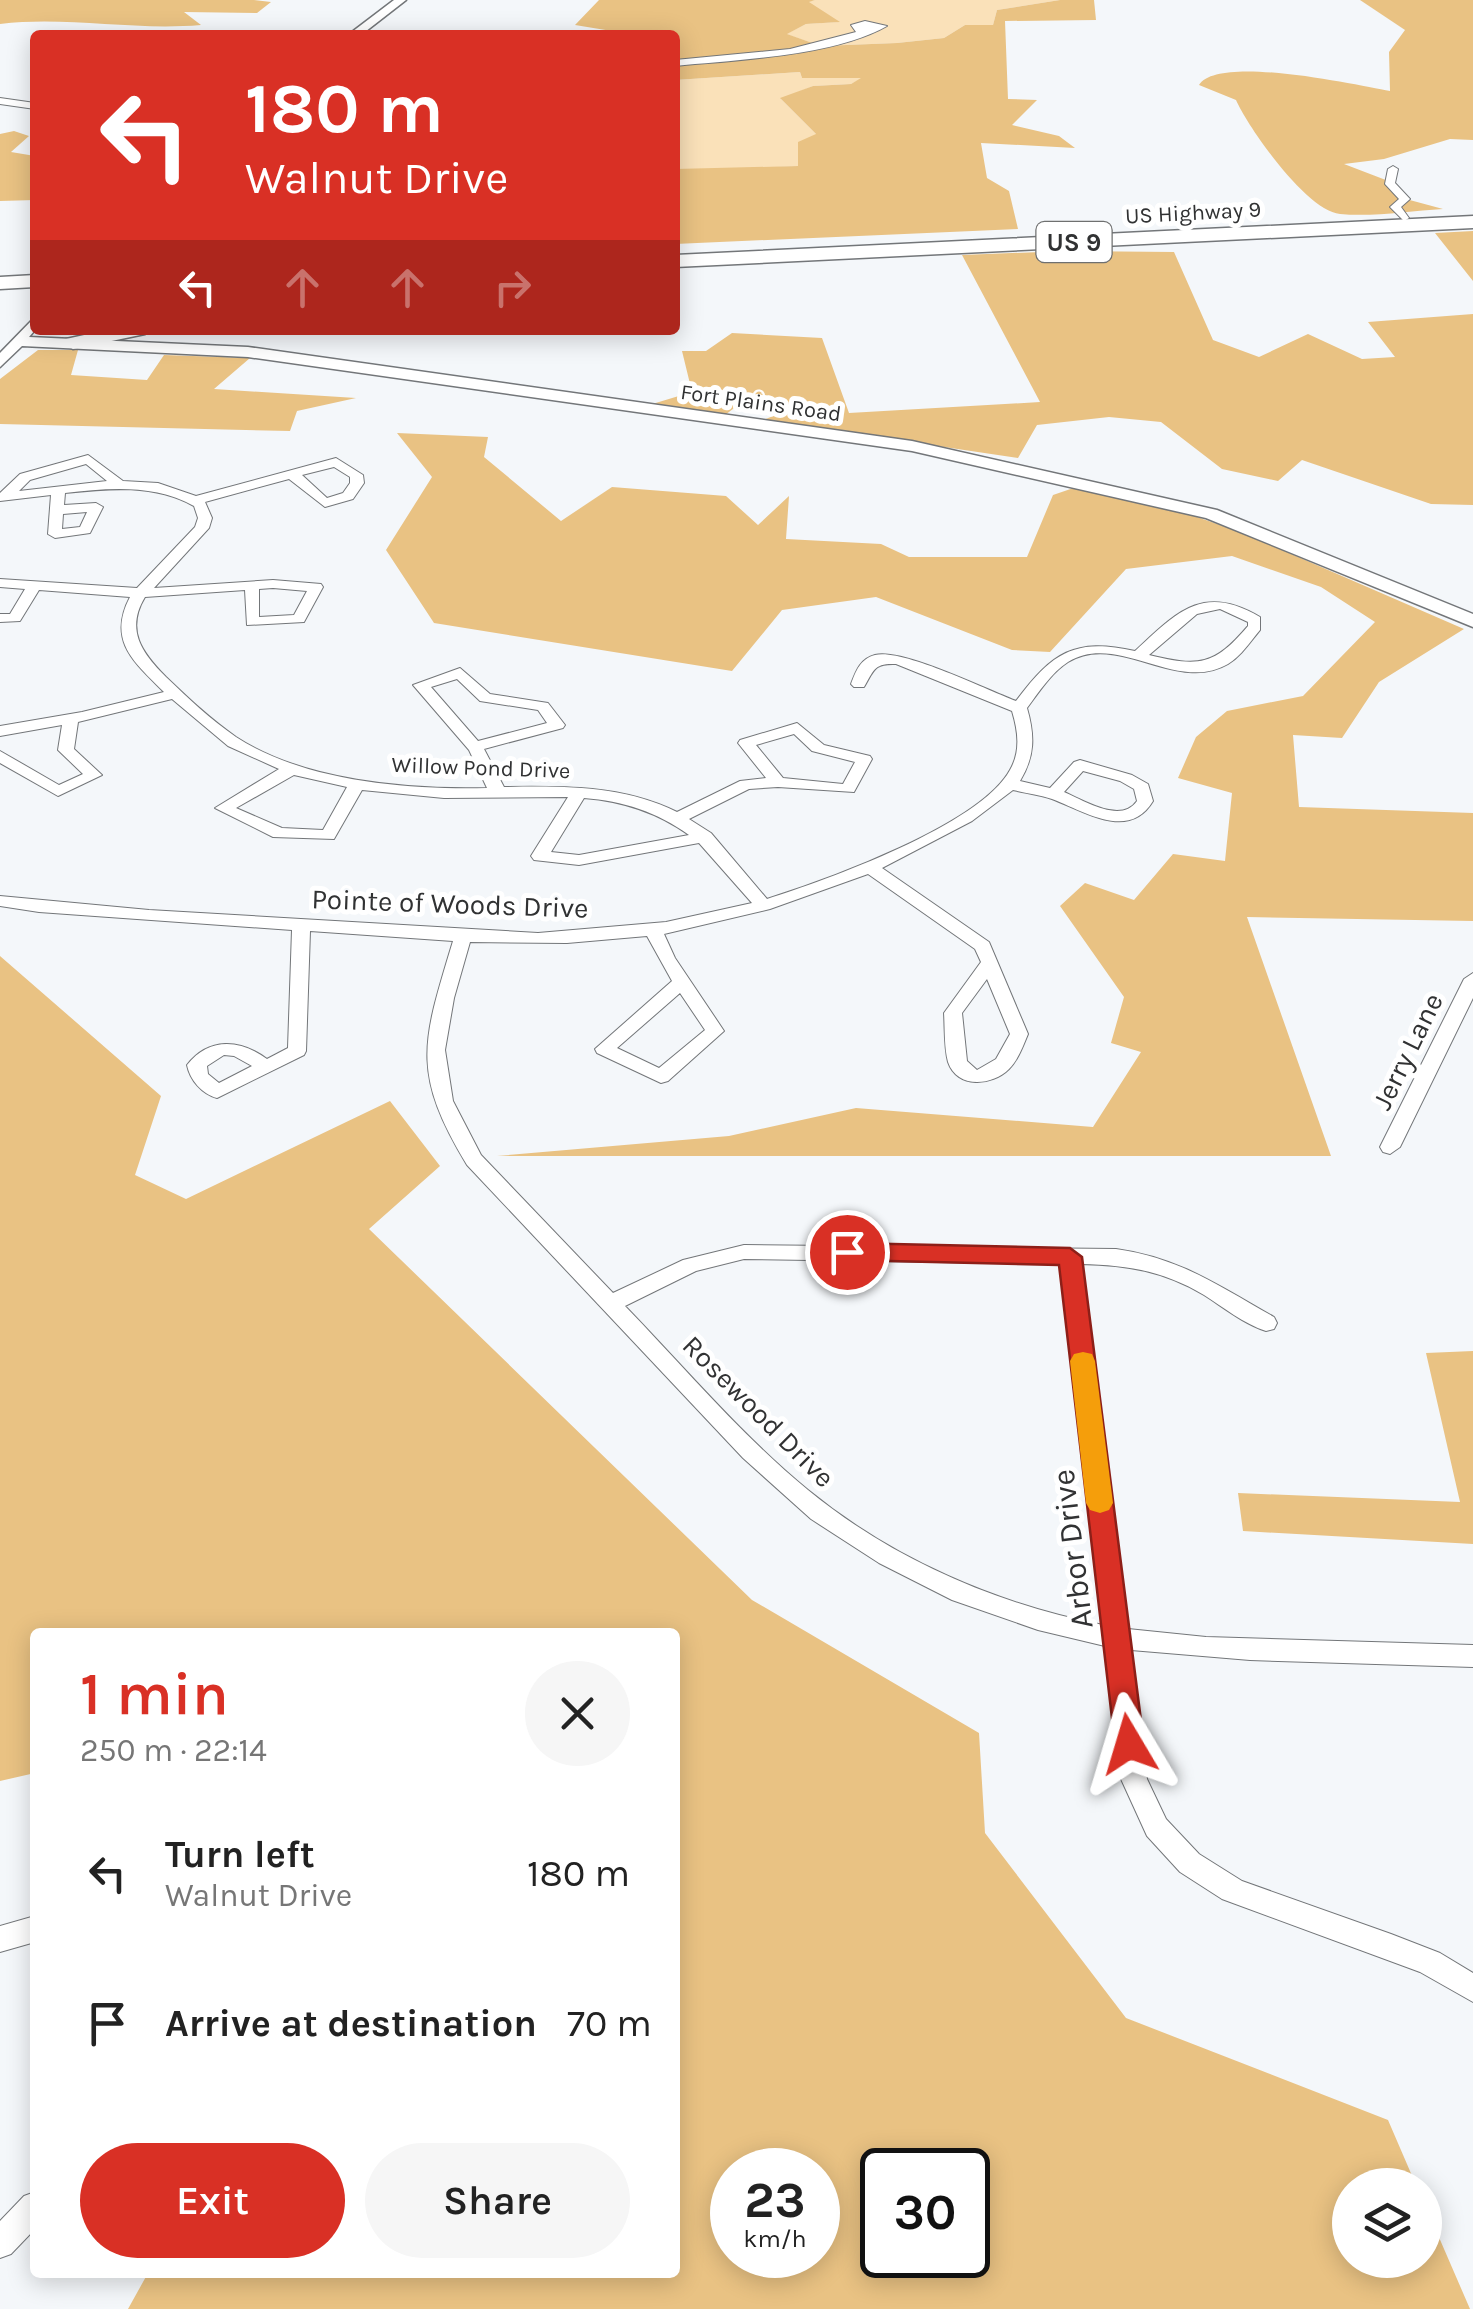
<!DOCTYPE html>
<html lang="en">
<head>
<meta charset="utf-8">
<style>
	:root { --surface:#fff; --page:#f6f6f6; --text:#222; --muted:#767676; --accent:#d93025 }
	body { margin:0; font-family:Karla,sans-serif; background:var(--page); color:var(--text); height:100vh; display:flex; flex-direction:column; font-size:38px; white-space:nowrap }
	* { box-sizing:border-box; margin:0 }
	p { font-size:32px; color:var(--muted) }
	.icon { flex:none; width:55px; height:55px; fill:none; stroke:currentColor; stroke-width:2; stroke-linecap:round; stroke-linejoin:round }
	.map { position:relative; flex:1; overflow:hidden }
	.panel { position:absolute; left:30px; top:1628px; width:650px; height:650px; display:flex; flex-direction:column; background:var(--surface); border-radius:10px; box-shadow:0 5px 25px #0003 }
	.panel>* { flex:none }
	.banner { position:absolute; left:30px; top:30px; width:650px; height:305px; border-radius:10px; box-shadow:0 5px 25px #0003; background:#d93025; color:#fff; overflow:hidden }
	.buttons { position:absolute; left:1332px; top:2168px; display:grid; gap:20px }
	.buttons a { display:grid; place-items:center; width:110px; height:110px; border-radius:50%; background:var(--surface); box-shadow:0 5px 25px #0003; font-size:50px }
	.speed { position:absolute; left:710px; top:2148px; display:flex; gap:20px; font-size:50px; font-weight:700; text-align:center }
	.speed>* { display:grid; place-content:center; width:130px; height:130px; border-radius:50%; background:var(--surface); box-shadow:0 5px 25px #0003; line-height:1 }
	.speed small { font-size:25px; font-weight:400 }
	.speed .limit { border:5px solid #111; border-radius:15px; background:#fff; color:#111 }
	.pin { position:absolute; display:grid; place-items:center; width:85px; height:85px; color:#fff; margin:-42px; border:5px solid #fff; border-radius:50%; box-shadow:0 2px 10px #0007 }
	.me { position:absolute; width:110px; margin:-55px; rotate:353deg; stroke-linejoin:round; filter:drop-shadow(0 0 8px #0008) }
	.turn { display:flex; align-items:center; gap:35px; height:210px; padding:0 50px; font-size:45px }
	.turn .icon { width:130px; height:130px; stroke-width:2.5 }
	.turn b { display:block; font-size:70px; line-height:85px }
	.lanes { display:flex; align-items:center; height:95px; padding:0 50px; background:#0003; justify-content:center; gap:50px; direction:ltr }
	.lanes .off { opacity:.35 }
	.round { display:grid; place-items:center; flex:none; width:105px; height:105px; border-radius:52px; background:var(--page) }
	.overview { display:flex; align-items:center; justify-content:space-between; height:170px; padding:0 50px }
	h1 { font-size:60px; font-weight:600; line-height:75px; color:var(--accent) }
	.cta { display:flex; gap:20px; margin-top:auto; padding:20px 50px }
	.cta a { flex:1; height:115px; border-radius:60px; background:var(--accent); color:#fff; font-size:40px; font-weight:600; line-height:115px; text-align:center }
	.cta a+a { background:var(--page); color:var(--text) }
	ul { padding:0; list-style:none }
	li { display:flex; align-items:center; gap:30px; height:150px; padding:0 50px }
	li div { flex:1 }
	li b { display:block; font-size:38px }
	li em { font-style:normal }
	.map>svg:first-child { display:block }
	.green { fill:#fae1b9 }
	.forest { fill:#e9c283; fill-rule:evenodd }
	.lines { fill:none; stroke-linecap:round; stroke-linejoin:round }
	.minor-casing { stroke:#737679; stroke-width:2 }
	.tertiary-casing { stroke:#737679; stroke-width:3 }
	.trunk-casing { stroke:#737679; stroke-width:3 }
	.minor { fill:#fff; fill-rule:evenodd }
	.tertiary { fill:#fff; fill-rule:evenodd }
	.trunk { fill:#fff; fill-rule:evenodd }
	.wall { fill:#a1bcd7 }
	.route { fill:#d93025; stroke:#8d1f18; stroke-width:2.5 }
	.slow { fill:#f59e0b }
	.labels { text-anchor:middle; stroke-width:10; stroke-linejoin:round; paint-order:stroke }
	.far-street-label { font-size:22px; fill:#313233; stroke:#fff }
	.shield { fill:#fff; stroke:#6f7070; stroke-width:2.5 }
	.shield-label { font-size:25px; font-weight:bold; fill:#313233 }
	.street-label { font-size:28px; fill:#313233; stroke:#fff }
	.near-street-label { font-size:32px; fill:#313233; stroke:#fff }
</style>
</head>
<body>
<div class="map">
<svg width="1473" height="2309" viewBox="0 0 1473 2309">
	<rect width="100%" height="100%" fill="#f4f7fa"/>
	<!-- green -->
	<path class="green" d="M815,0H1060L997,10L993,25H965L944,38L897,43L821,46L786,34L806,24L838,22L807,2Z
		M800,72L802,78H863L851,84L813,86L781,99L817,135L798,166L676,172L675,109L679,108L675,80Z"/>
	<!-- forest -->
	<path class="forest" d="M0,0H254L271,2L257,13L184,12L201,25C133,31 67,16 0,24Z
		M599,0H815L809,2L840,22L806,24L787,34L821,46L897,43L944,38L965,25H993L997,10L1060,0H1094L1096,20L1005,21L1008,99L1037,100L1012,125L1059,136L1075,148L981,143L987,178L1009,191L1018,229L675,244V169L798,166V142L816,134L780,98L813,86L851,84L861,78H802L800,72L675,80V35H636L575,25Z
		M1360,0H1473V140L1450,139L1384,159L1344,164L1391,182L1406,199L1443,209C1410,211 1373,217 1340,214C1307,211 1249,129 1236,100L1199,85C1218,54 1355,85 1390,91L1389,52L1405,30Z
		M14,131L29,136L11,152L35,156V200L0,201V134Z
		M1473,231V281L1435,233Z
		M1066,251L1174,252L1213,340L1259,357L1308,334L1362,359L1395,357L1368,322L1473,314V505L1431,504L1302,460L1278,481L1222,469L1161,422L1109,417L1037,425L1018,458L763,420L781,413L772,399H746L725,415L649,405L692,392L682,351H706L732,333L822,338L849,413L1040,402L962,255Z
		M38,350H78L71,375L147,380L164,355L250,358L214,389L356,398L297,411L290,431L0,424V379Z
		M397,433L488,437L484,457L561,521L612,487L726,496L758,525L789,496L786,539L881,544L909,557H1027L1053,495L1094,481L1243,533L1464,629L1379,682L1342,738L1293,735L1299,807L1473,813V921L1247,917L1331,1156H497L729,1136L856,1108L1093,1127L1141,1052L1111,1043L1124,997L1060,906L1085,883L1134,900L1173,854L1225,861L1232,793L1178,778L1196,737L1227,711L1303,696L1375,622L1321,587L1232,556L1126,569L1050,652L1012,650L876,597L782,610L732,671L434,623L386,550L432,477Z
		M0,956L161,1096L135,1175L186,1199L390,1101L440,1166L369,1229L752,1600L979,1733L985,1833L1126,2018L1388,2120L1416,2185H1350V2260H1425V2205L1470,2309H128L148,2273L675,2272V1632H35V1773L0,1781ZM732,2170H818V2255H732ZM968,2170V2255H882V2170Z
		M1473,1351V1544L1243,1531L1238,1493L1460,1502L1426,1353Z"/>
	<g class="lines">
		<defs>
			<path id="minor" d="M865,21L887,26C835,56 736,60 675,66V60L790,49L856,32L851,25Z
				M0,98L35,103V109L0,104Z
				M1393,166L1398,169L1395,183L1410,199L1401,207L1409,218L1404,221L1390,207L1399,199L1385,184L1388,169Z
				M88,455L123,481L158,483L196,496L336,458L363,475L364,483L353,499L325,507L289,479L205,502L212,518L209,528L154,588L273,580L321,584L323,587L304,622L247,625L245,590L145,597C125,630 142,653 166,677C188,698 210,719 236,737C303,781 407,790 487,788L469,750L413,685L460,668L490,694L548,703L565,725L563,728L484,749L504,787C562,786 623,785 677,812L740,781L766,778L738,743L740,740L797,723L824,745L870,756L872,759L854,792L778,787L749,789L689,819L711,833L767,899C827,880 980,825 1010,770C1021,751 1018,731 1012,711L896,664C874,663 874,670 864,687H854L851,684C856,671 860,659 875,655C902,648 987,690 1016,701C1052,653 1074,637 1135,651C1177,612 1203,583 1260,617V630C1250,642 1241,656 1228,664C1177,694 1117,631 1068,662C1051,673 1039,692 1027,708C1035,736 1035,756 1020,781L1050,788L1074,762L1080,760L1132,775L1148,784L1153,801C1129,841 1086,812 1052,799C1040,795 1026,793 1013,790L972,821L882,868L989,942L1028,1034C1023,1046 1018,1060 1009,1069C992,1086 957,1089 948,1062C944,1047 945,1028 944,1013L981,962L975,949L868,874L770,909L664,934L675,958L724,1031L668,1081L661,1083L597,1053L595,1049L672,981L647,936L567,943L470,942L454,998L445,1050L453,1101L481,1155L613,1293L683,1260L744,1245L1116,1249C1180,1258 1219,1286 1274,1317L1277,1323L1274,1329L1266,1331C1244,1324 1223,1307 1204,1295C1164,1271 1127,1265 1081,1264L1128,1629L1206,1637L1473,1645V1667L1250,1660L1131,1650L1147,1779L1166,1819L1199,1854L1242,1881L1391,1934L1440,1953L1473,1973V2002L1420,1972L1222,1899L1180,1872L1147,1836L1121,1779L1105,1646L1038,1630L952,1600L879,1563L811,1519L743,1458L467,1165C410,1071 423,1041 453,941L310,931L306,1051L304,1055L217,1098C202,1094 190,1080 187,1065C209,1037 240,1039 267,1059L288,1048L292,930L39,912L0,906V896L149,910L538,933L666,922L752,903L699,843L579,865L534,860L531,856L568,797L444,798L362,790L334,839L273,837L215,808L279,769L228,746L172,699L78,722L74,749L102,775L58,796L0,763V751L59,785L83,774L58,750L62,725L0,736V726L82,712L164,692C134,662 107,641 130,597L39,590L20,621L0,622V614H10L25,589L0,587V579L137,588L195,527L198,518L194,506C154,484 109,488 65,493L64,505L96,503L103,507L90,533L55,538L48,534L51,495L0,501V493L20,474ZM86,464L107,481L19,491L30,480ZM334,467L350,477V483L343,493L327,498L302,475ZM87,512L80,527L62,529L63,514ZM273,588L307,591L294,615L259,617V589ZM1220,609L1248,622V626C1214,666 1199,667 1149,655L1197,614ZM457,679L480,701L538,710L547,723L478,741L431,687ZM794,734L812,751L855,762L843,784L783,778L756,745ZM1083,771L1120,781L1134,789L1137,801C1121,824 1085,801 1064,792ZM294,775L347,787L323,830L282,828L236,808ZM584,798C623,801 657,812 689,835L579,855L551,852ZM987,979L1010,1034L996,1059L977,1070L967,1061L962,1013ZM680,993L705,1030L659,1068L617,1048ZM224,1055L234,1056L252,1066L219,1083L208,1074L207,1066ZM744,1259L1060,1264L1103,1625C996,1604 892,1559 808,1490C741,1435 685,1368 625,1306L696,1271Z
				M1473,973V998L1400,1147L1390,1154L1383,1152L1380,1147L1464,979Z
				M35,1916V1942L0,1952V1926Z
				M35,2192V2229L11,2254L0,2258V2221L24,2196Z"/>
			<path id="tertiary" d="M394,0H406L361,35H348Z
				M35,317V330L29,337L248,347L912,441L1217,510L1473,614V627L1206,518L912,451L248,357L22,346L0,367V353Z"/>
			<path id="trunk" d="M1473,216V228L675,267V255Z
				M35,275V287L0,289V277Z
				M107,330H148L145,334L73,349L63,343L66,339Z"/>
		</defs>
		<!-- minor casing -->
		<use href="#minor" class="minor-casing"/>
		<!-- tertiary casing -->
		<use href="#tertiary" class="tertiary-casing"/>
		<!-- trunk casing -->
		<use href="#trunk" class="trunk-casing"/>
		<!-- minor -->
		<use href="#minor" class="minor"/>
		<!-- tertiary -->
		<use href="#tertiary" class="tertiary"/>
		<!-- trunk -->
		<use href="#trunk" class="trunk"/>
	</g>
	<!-- wall -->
	<path class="wall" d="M232,330H303L232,334Z"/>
	<!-- route -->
	<path class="route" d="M847,1243L1070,1248L1082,1257L1144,1744L1140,1753L1129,1757L1119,1753L1115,1744L1059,1265L847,1260L835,1252Z"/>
	<!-- slow -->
	<path class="slow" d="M1083,1352L1092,1354L1095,1361L1113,1503L1109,1510L1100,1513L1090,1510L1086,1503L1070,1361L1074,1354Z"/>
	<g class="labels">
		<!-- far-street labels -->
		<g class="far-street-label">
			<text transform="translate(1193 212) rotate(-3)" y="8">US Highway 9</text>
			<text transform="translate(761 402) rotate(8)" y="8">Fort Plains Road</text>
			<text transform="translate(481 767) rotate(2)" y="8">Willow Pond Drive</text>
		</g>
		<!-- shield labels -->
		<rect class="shield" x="1036.5" y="222" width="75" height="40" rx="8"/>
		<g class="shield-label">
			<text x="1074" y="251">US 9</text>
		</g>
		<!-- street labels -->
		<g class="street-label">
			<text transform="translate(450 903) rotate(2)" y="10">Pointe of Woods Drive</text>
			<text transform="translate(1407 1051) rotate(-64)" y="10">Jerry Lane</text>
			<text transform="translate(759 1411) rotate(45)" y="10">Rosewood Drive</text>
		</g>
		<!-- near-street labels -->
		<g class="near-street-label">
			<text transform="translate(1072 1549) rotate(-97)" y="11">Arbor Drive</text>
		</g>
	</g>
</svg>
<div class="buttons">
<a><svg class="icon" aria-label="layers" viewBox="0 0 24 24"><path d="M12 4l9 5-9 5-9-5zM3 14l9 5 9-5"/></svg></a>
</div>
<div class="speed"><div>23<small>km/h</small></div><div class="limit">30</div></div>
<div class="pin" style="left:847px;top:1252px;background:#d93025"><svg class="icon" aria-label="arrive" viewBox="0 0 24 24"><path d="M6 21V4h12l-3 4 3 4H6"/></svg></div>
<svg class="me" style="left:1129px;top:1744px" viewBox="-20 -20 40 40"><path d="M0-17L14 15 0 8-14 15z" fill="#d93025" stroke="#fff" stroke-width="4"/></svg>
<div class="banner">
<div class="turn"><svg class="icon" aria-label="left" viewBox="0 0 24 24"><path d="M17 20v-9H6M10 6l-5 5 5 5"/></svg><div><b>180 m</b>Walnut Drive</div></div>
<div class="lanes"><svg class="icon" aria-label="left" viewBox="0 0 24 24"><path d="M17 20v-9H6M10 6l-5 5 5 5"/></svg><svg class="icon off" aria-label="ahead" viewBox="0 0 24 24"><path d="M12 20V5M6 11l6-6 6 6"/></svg><svg class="icon off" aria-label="ahead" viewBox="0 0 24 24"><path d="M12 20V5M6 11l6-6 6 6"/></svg><svg class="icon off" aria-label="right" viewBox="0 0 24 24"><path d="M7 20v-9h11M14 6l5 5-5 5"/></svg></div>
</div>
<section class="panel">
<div class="overview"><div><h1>1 min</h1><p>250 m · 22:14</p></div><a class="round"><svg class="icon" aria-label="close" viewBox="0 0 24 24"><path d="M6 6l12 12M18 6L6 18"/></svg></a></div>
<ul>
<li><svg class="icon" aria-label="left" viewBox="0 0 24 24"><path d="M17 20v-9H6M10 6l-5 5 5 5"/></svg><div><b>Turn left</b><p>Walnut Drive</p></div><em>180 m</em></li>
<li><svg class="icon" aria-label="arrive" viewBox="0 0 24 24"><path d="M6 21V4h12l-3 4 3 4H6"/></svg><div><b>Arrive at destination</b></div><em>70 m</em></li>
</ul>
<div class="cta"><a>Exit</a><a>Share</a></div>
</section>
</div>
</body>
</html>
